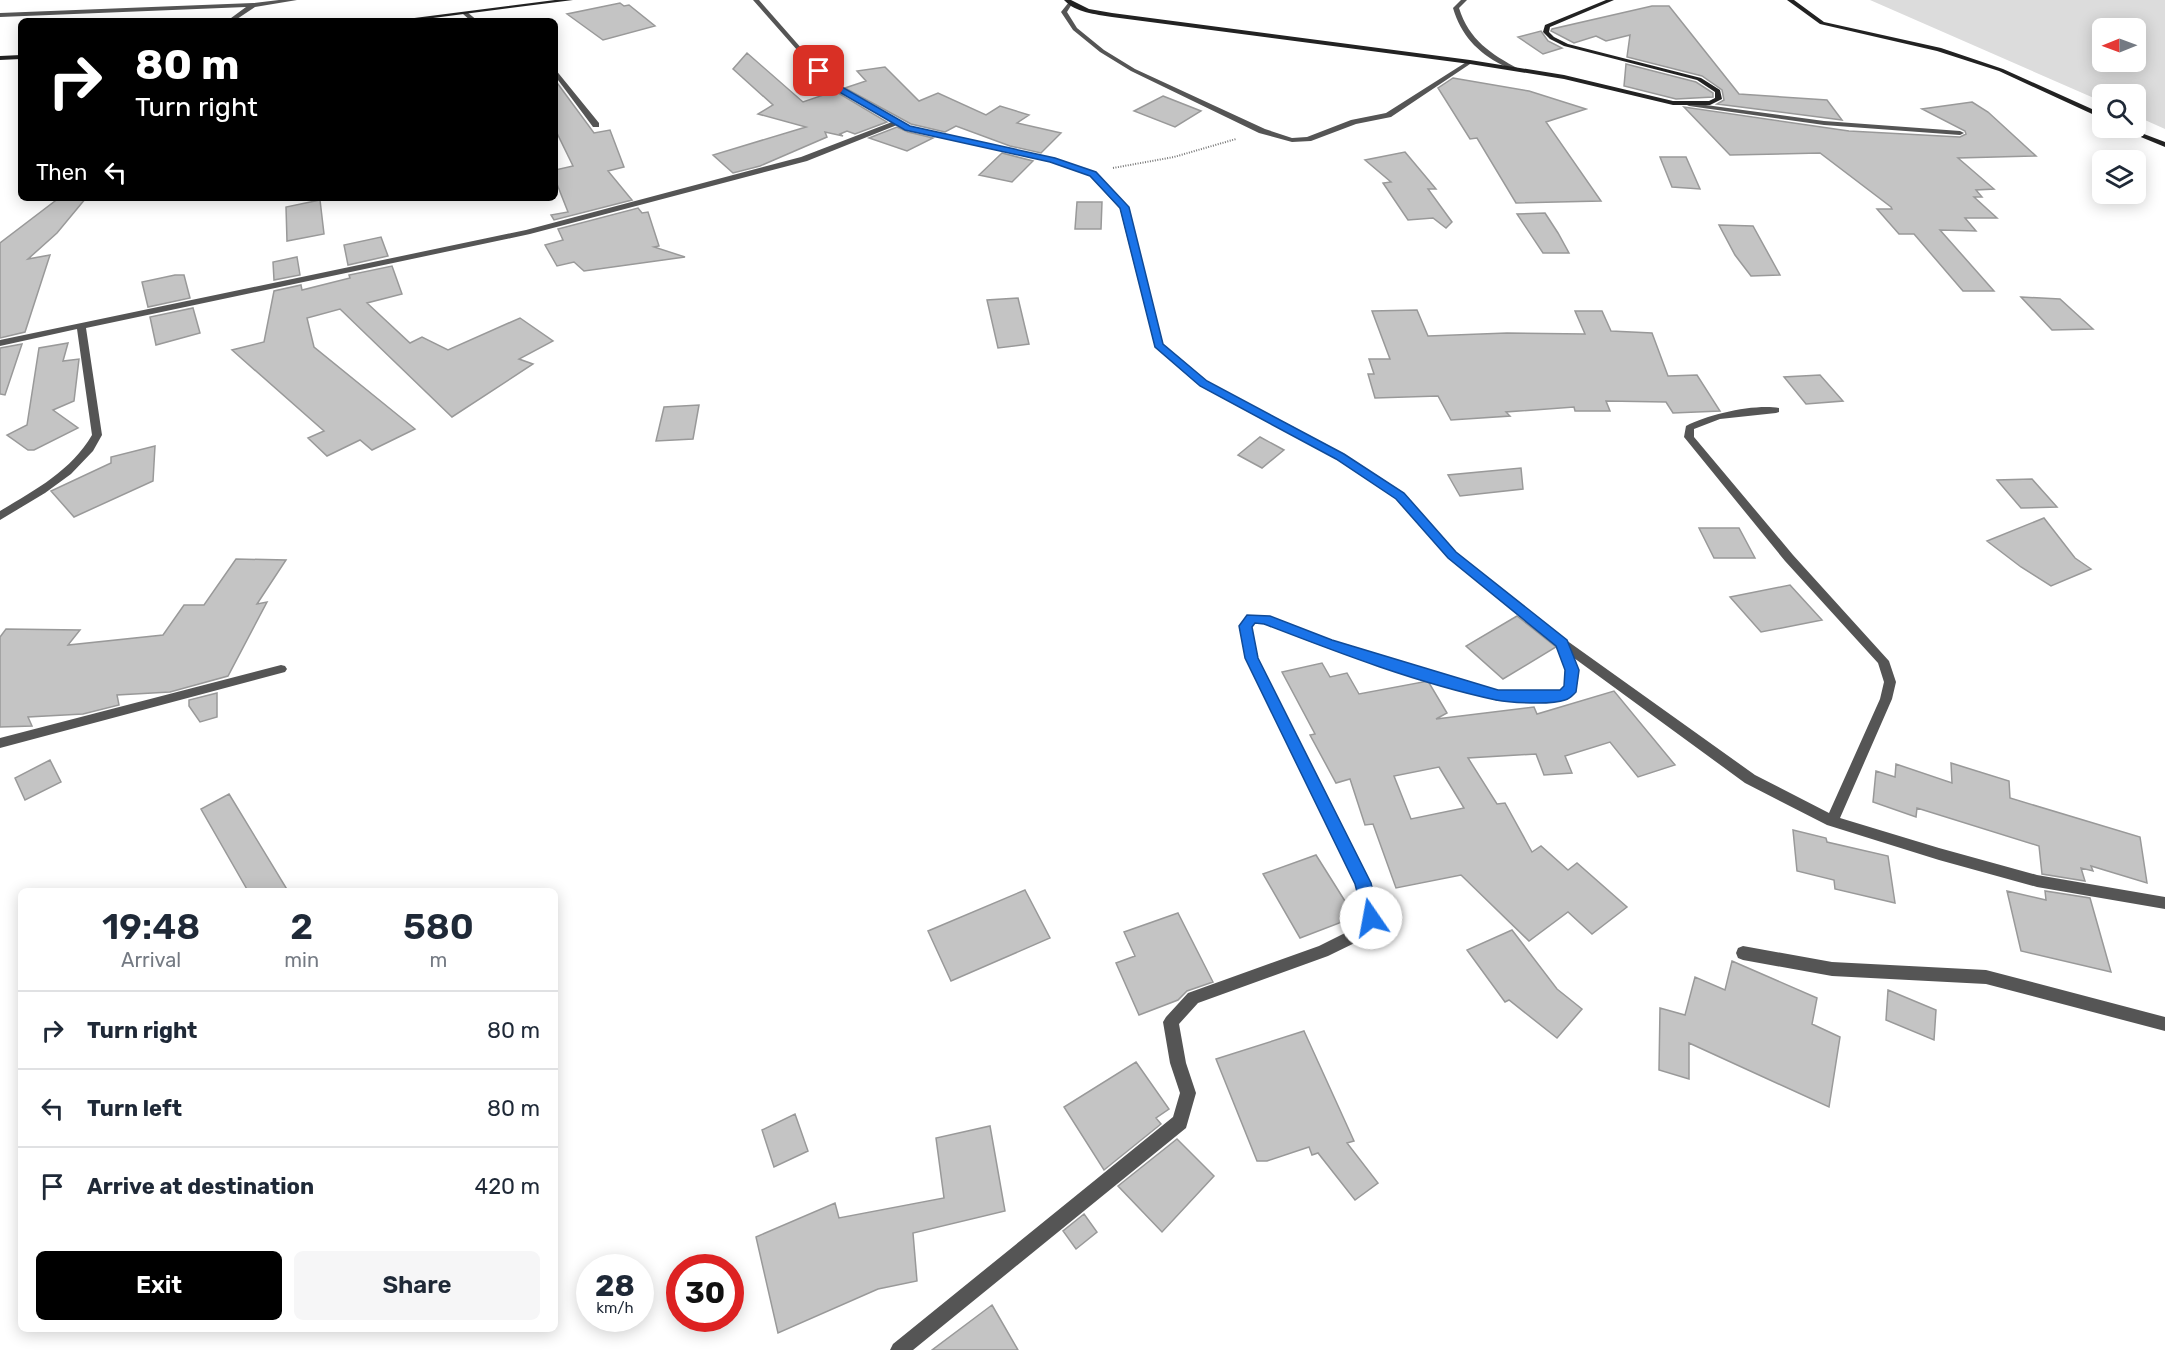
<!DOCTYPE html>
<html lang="en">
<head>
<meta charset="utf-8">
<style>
	:root { --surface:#fff; --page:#f6f6f7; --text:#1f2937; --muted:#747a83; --line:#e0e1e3; --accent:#000 }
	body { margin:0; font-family:Rubik,sans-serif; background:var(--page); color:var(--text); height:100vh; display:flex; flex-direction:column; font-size:22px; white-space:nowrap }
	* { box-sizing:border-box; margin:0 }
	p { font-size:20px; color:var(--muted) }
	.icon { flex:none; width:33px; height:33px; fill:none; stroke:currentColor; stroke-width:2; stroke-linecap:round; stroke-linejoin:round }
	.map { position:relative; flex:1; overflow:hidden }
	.panel { position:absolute; left:18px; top:888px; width:540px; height:444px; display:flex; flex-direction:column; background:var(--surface); border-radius:9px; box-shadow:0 3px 15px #0003 }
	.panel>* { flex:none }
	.top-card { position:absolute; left:18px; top:18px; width:540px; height:183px; border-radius:9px; box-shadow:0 3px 15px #0003; background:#000; color:#fff; overflow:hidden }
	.needle { width:39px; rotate:269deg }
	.tools { position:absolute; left:2092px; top:18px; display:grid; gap:12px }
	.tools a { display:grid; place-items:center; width:54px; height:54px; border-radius:9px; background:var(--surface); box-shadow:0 3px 15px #0003; font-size:30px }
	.speed { position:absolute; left:576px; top:1254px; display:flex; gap:12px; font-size:30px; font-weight:700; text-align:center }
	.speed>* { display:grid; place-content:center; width:78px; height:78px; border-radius:50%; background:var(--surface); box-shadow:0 3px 15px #0003; line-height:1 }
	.speed small { font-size:15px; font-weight:400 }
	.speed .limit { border:9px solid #d22; background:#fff; color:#111 }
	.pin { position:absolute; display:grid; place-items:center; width:51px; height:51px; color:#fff; margin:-26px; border-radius:12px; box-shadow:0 3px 9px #0006 }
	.me { position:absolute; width:66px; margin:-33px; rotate:348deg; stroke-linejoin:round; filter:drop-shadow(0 0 4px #0008) }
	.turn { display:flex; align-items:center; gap:21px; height:126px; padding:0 18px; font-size:27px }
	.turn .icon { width:78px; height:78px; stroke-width:2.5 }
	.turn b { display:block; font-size:42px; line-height:51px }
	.then { display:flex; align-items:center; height:57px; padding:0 18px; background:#0003; gap:12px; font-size:22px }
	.eta { display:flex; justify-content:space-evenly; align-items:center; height:102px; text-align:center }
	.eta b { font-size:36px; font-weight:600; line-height:42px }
	.primary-button { display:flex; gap:12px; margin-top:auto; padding:12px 18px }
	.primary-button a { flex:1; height:69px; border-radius:9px; background:var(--accent); color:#fff; font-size:24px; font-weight:600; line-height:69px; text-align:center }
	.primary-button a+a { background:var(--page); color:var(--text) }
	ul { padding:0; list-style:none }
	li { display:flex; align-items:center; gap:18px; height:78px; padding:0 18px; border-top:2px solid var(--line) }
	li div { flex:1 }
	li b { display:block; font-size:22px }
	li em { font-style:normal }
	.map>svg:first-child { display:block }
	.green { fill:#dcdcdc; fill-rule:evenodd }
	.building { fill:#c4c4c4; stroke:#999; stroke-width:1.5; fill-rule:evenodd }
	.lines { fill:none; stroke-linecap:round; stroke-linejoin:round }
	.path { stroke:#777; stroke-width:2; stroke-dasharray:1 1.5; stroke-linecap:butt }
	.minor { fill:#555; fill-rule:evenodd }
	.secondary { fill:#222; fill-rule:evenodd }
	.route { fill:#1a73e8; stroke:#114b97; stroke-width:1.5 }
</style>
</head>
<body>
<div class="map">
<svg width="2165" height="1350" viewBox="0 0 2165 1350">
	<rect width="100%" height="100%" fill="#fff"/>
	<!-- green -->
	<path class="green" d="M1870,0H2165V129L2136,116V94H2103V102ZM2103,28H2136V62H2103Z"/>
	<!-- building -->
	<path class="building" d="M620,3L624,6L629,5L655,26L603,40L567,14Z
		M1652,6H1669L1739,94L1827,100L1842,120L1717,104L1724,100L1722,90L1702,76L1627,57L1630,35L1606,41L1596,36L1574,43L1551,31L1552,29Z
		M1541,31L1548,41L1562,48L1543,54L1518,37Z
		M747,53L803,102L835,91L887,122L855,134L847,131L840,134L843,136L825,132L827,137L760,166L733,173L713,155L806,127L758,114L773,105L733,69Z
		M1626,64L1696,82L1713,93V97L1676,99L1624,86Z
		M885,67L919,101L938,93L986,115L1000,106L1029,115L1017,123L1061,133L1041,153L1010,146L956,126L945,132L911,124L845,88L866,81L857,71Z
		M1453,78L1529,91L1586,109L1546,122L1601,201L1516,203L1477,138L1470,139L1438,88Z
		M555,80L594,133L610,130L624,167L608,171L632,200L554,220L551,215L568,212L555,179V170L573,166L555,129Z
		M1163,96L1201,111L1175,127L1134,111Z
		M1972,102L1988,112L2036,156L1958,158L1994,189L1976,190L1982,197H1974L1997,218H1965L1976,231L1940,230L1994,291H1963L1914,234H1899L1877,209H1892L1891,207L1820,153L1730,155L1684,107L1849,131L1960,137L1966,134L1965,131L1922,109Z
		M897,127L908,132L933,138L907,151L869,138Z
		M1405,152L1436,189H1428L1452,222L1446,228L1433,218L1408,220L1383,183L1391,182L1365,160Z
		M1002,153L1033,161L1012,182L979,175Z
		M1660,157H1686L1700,189L1672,187Z
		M59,198H86L57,233L28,259L50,255L25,332L0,338V243Z
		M320,200L324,234L287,241L286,207Z
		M1077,202H1102L1101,229H1075Z
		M638,208L642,213L648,212L659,246L654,247L685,257L584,271L574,262L557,266L545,245L563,240L558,229Z
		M1545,213L1558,233L1569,253H1543L1517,214Z
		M1719,225L1753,226L1780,275L1751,276L1735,255Z
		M381,237L388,256L348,265L344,245Z
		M297,257L300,275L274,280L273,262Z
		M392,266L402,294L367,303L410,343L422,337L448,350L520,318L553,341L519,359L533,364L452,417L340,309L307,318L314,347L415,429L372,450L360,440L327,456L308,438L324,431L232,350L264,342L274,291L301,285L302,290L350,278L349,275Z
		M175,275H184L190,298L148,307L142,282Z
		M2021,297L2060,299L2093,329L2052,330Z
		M1018,298L1029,344L998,348L987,300Z
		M193,308L200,333L156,345L150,317Z
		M1417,310L1428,336L1507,333L1585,334L1575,311H1602L1611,331L1652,333L1668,376L1697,375L1720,411L1673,413L1666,402L1606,401L1610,411H1575L1574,407L1506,412L1510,416L1451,420L1438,396L1375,398L1368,374H1374L1369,359H1390L1372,311Z
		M68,343L63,361L79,359L74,401L53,410L78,428L34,450H28L7,435L27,425L39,348Z
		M22,344L5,395L0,394V348Z
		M1820,375L1843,401L1806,404L1784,377Z
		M699,405L693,439L656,441L664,407Z
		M1260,437L1284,450L1262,468L1238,455Z
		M155,446L153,481L74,517L51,491L111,463V457Z
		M1521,468L1523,489L1460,496L1448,475Z
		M2032,479L2057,507L2021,508L1997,480Z
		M2044,518L2075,558L2091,569L2051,586L2021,567L1987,541Z
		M1699,528H1739L1755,558H1714Z
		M236,559L286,560L257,604L267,602L228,676L170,692L117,695L119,705L83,714L28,717L32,726L0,727V637L6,629L80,630L68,645L163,635L184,605H204Z
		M1790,585L1822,620L1761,632L1730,597Z
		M1517,616L1556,647L1503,679L1466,646Z
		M1322,663L1330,677L1347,673L1359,694L1428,681L1447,713L1436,719L1534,707L1537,714L1614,691L1675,765L1638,777L1610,742L1565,756L1572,773L1544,775L1536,754L1468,758L1497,804L1505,803L1532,852L1541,846L1568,870L1577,863L1627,907L1592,934L1568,912L1529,941L1461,875L1396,888L1373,824L1365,825L1350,779L1336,783L1310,735L1315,734L1282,672ZM1439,767L1464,808L1411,819L1394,776Z
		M217,693V717L200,722L189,706V700Z
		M50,760L61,782L25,800L15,778Z
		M1951,763L2009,781L2010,798L2140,837L2147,883L2091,866L2093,871L2081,868L2085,881L2042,874L2039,846L1917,808L1916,817L1873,802L1876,771L1895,777L1896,764L1952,783Z
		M229,794L288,891H248L201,809Z
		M1793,830L1826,838L1827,842L1888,856L1895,903L1835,889L1834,880L1797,871Z
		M1316,855L1355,917L1300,938L1263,874Z
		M1025,890L1050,938L951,981L928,931Z
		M2007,891L2046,900L2045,891L2090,898L2111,972L2021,951Z
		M1178,913L1213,982L1187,991L1178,1000L1139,1015L1116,963L1135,956L1124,932Z
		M1512,930L1557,989L1582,1009L1557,1038L1509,1000L1505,1002L1467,950Z
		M1732,961L1817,998L1812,1024L1840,1037L1829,1107L1689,1043V1079L1659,1070L1660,1008L1685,1015L1695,977L1725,990Z
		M1888,990L1936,1010L1934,1040L1886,1020Z
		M1304,1031L1354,1141L1347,1143L1378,1183L1355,1200L1318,1153L1312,1155L1309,1147L1267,1161H1257L1216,1059Z
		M1136,1062L1169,1109L1156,1118L1161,1124L1104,1170L1064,1107Z
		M795,1114L808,1151L774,1167L762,1130Z
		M990,1126L1005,1211L913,1233L917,1281L878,1289L778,1333L756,1237L835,1203L839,1218L944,1198L936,1138Z
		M1177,1139L1214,1176L1162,1232L1118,1186Z
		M1084,1214L1097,1232L1076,1249L1063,1231Z
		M992,1305L1018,1350H932Z"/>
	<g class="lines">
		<!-- path -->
		<path class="path" d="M1113,168L1174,157L1236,139"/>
		<!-- minor -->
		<path class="minor" d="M279,0H297L255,7L234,21H227L246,7L0,17V13L253,3Z
			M753,0H759L832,83L910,126L1052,158L1096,172L1128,208L1162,344L1206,382L1344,454L1404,494L1456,552L1545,625L1755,775L1829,813L1880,699L1884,682L1878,663L1785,561L1684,437L1686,426C1709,414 1754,404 1779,408V412L1776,413L1720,419L1694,429V437L1793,555L1889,661L1896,682L1892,699L1840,818L1939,848L2037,875L2165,897V909L2037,887L1939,860L1827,825L1745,783L1574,658C1580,675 1581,686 1567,699L1498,701L1323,646L1264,624L1255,623L1252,627L1258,658L1370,883L1378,918L1369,936L1328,956L1198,1003L1179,1024L1186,1063L1196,1093L1186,1128L913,1350H890L893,1344L1173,1117L1180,1093L1170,1063L1163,1022L1166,1017L1188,993L1319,946L1359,926L1364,918L1356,883L1246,658L1240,626L1248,615L1265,616L1331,640L1498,691H1560L1565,686L1566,670L1558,646L1448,558L1396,498L1336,458L1200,386L1155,347L1120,209L1090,176L1050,162L908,130L897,125L807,161L530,234L86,328L102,435L93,451L71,474L45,493L0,520V511C35,490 71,471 92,435L77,329L0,346V340L526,230L801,157L892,122L828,85Z
			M1461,0H1467L1459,8C1469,40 1491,54 1519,69V71C1513,71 1508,68 1502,65C1477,52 1461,35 1453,8Z
			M1069,2L1072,4L1067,12L1077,28L1104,50L1135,69L1265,129L1292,138L1307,137L1351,120L1386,113L1468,61L1473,62L1391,117L1356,124L1311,141L1292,142L1259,133L1131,71L1100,52L1073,30L1061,12Z
			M463,12H467L478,21H471L463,14Z
			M555,69L599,123V127H593L555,76Z
			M1691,103L1824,121L1960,131L1964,133L1960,135L1824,125L1689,106L1687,105Z
			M281,665L285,666L287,669L285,672L0,748V738Z
			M1743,946L1832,962L1986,970L2165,1017V1031L1986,984L1832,976L1743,960L1738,958L1736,953L1738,948Z"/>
		<!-- secondary -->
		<path class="secondary" d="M555,0H573L410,21H391Z
			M1064,0H1071L1089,9L1112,13L1470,60L1564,75L1673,101H1709L1715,98V92L1697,80L1564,46L1550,39L1543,32L1545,25L1606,0H1614L1550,27L1549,32L1554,37L1568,44L1701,78L1720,90L1722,99L1710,105H1673L1564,79L1470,64L1112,17C1095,14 1076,13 1064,0Z
			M1787,0H1794L1824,22L1941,48L2003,69L2103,114V119L1999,71L1937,51L1820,24Z
			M21,55V59L0,60V56Z
			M2119,128H2128L2165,142V147Z"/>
	</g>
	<!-- route -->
	<path class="route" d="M816,69H821L833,82L910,126L1055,158L1096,172L1129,207L1163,344L1207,381L1344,454L1404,493L1456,552L1567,640L1579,670L1576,692C1573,695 1570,699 1565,700C1552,705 1511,703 1496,700C1417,683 1339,653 1264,624L1255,623L1252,627L1258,658L1371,883L1379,918L1376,923H1365L1355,884L1245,658L1239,626L1247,615L1270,616L1332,640L1498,690H1560L1564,686L1565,670L1556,646L1448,558L1396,499L1336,459L1200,386L1155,347L1120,208L1090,176L1050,162L905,130L827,85Z"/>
</svg>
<div class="tools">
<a><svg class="needle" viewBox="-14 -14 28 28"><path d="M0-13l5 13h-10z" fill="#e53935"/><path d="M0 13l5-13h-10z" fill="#747a83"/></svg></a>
<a><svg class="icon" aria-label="search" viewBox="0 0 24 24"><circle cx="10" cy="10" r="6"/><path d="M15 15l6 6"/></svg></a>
<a><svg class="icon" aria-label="layers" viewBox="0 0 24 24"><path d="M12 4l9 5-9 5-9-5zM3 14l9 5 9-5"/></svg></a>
</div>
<div class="speed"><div>28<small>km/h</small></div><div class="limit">30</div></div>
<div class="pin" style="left:819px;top:71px;background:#d93025"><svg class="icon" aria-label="arrive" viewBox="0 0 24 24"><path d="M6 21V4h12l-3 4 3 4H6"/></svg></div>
<svg class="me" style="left:1371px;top:918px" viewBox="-20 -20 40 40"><circle r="19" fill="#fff"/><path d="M0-13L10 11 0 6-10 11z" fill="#1a73e8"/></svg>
<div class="top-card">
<div class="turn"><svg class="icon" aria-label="right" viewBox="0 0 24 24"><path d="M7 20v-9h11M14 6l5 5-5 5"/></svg><div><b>80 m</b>Turn right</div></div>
<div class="then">Then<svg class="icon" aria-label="left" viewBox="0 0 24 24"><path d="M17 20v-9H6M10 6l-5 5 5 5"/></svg></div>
</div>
<section class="panel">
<div class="eta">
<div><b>19:48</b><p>Arrival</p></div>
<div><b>2</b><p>min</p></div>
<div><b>580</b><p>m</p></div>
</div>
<ul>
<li><svg class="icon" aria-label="right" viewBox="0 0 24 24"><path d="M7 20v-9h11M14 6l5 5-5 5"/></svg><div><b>Turn right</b></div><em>80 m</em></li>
<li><svg class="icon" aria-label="left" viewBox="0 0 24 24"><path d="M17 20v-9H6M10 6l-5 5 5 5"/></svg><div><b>Turn left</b></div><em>80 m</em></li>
<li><svg class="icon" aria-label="arrive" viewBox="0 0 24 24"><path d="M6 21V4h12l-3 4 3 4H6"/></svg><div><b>Arrive at destination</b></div><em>420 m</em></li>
</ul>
<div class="primary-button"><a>Exit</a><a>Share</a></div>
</section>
</div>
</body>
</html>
